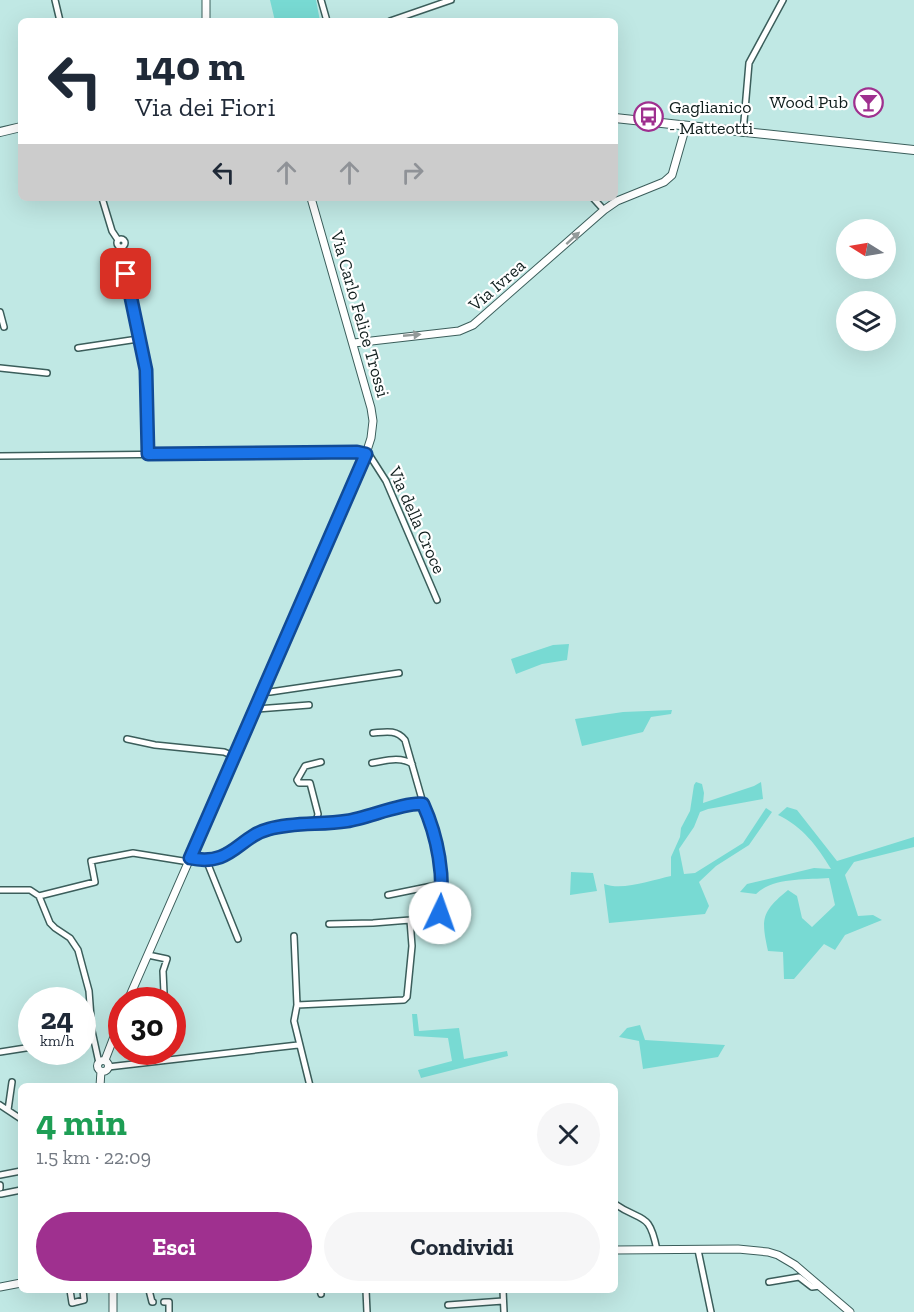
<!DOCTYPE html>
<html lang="it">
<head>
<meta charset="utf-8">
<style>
	:root { --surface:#fff; --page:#f6f6f7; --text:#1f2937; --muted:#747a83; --accent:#9f308f }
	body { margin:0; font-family:"Zilla Slab",serif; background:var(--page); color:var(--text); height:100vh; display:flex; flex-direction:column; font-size:22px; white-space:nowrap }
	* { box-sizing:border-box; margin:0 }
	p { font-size:20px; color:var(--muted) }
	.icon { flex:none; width:33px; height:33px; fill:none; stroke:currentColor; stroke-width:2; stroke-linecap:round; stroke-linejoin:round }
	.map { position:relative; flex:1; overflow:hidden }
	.sheet { position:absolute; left:18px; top:1083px; width:600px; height:210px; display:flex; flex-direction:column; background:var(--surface); border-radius:9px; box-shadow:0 6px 24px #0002 }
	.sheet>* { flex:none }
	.hud { position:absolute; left:18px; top:18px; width:600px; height:183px; border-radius:9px; box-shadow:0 6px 24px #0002; background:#fff; color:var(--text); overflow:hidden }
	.needle { width:39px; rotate:281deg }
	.controls { position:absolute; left:836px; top:219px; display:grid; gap:12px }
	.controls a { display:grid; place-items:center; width:60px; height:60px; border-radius:50%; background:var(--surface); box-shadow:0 6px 24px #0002; font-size:30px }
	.speed { position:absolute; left:18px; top:987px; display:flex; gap:12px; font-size:30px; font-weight:700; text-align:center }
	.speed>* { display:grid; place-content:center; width:78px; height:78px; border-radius:50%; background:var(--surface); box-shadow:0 6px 24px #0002; line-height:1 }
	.speed small { font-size:15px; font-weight:400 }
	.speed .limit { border:9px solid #d22; background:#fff; color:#111 }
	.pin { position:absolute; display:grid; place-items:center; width:51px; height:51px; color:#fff; margin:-26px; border-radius:12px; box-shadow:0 3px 9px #0006 }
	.me { position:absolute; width:66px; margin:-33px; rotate:3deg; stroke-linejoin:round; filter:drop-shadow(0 0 4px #0008) }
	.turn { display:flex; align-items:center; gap:21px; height:126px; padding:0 18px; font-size:27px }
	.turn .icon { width:78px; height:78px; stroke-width:2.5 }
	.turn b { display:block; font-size:42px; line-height:51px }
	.lanes { display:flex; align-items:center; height:57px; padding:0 18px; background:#0003; justify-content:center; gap:30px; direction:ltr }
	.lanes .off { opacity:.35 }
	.round { display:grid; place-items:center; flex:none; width:63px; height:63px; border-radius:32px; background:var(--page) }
	.headline { display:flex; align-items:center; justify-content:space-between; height:102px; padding:0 18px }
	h1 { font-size:36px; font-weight:700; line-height:45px; color:#1e9e55 }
	.button { display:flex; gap:12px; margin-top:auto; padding:12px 18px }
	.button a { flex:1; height:69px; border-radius:36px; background:var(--accent); color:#fff; font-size:24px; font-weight:700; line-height:69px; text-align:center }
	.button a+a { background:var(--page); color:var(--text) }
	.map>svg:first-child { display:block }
	.green { fill:#78dad3 }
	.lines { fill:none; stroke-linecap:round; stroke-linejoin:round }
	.street-casing { stroke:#3b5e5b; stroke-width:8 }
	.secondary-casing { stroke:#3b5e5b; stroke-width:9 }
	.primary-casing { stroke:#3b5e5b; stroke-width:10 }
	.street { stroke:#fff; stroke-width:5 }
	.secondary { stroke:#fff; stroke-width:7 }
	.primary { stroke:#fff; stroke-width:8 }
	.oneway { fill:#939a99 }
	.route-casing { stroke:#114b97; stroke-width:15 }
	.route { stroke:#1a73e8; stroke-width:10 }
	.labels { text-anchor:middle; stroke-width:4.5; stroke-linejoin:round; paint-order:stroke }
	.poi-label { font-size:18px; fill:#101e1d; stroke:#fff; text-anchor:end }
	.street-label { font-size:18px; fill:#101e1d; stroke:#fff }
</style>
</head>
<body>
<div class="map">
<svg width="914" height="1312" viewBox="0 0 914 1312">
	<rect width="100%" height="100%" fill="#c0e8e4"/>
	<!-- green -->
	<path class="green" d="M270,0H316L320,21H275Z
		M569,644L567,660L542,664L516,674L511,659L553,645Z
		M672,710L671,714L651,717L643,732L582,746L575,719L623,712Z
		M696,782L702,784L704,793L703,803L754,786L761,782L763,799L708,809L700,812L694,827L679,849L684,874L695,873L743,843L766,808L772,812L749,845L716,866L699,882L709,906L705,914L609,923L604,884C623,891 652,880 671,876V857L680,837L681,828L690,811L694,785Z
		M787,807L797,810L837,861L914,837V847L854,862L845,875L858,916L873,915L882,920L845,935L835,950L824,944L794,979H784L783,952L768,951C761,919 761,912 788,890L797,896L802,918L812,927L835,905L829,878C806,880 773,877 756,894L740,892L747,884L814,868L831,869C817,846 803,827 778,815Z
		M571,872L593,873L597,891L570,895Z
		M412,1014H417L419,1031L459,1028L464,1059L507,1051L508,1056L421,1078L418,1070L452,1061L448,1038L414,1036Z
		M640,1025L645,1040L725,1045L718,1057L643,1069L639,1041L619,1037L627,1028Z"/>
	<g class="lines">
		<defs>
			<path id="street" d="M55,0L60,21
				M321,0L327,21
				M390,21L451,0
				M743,133L749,63L783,0
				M102,198L112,231L118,240
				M593,198L604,210
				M117 243a4 4 0 1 1 8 0a4 4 0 1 1-8 0Z
				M120,247L119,252L126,274L146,370L148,454
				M0,312L4,327
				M78,348L138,339
				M0,368L47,373
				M0,456L357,452L370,456L386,481L437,600
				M264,691L270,692L399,673
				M257,709L309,705
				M373,733C385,732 396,729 405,740L423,803
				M127,739L155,745L224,752L236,757
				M372,763C385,761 400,756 412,764
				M316,822L318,814L310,783H299L297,780L305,766L321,762
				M191,858C232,867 238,838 269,829C294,822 321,825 347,821C369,817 402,802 423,803C437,837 445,876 440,913L415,916L410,920L412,946L407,997L404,1000L297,1005
				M207,862L238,939
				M0,890H30L39,896L95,882L91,861L133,853L189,862
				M388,895L442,884
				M39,896L50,923L55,928L70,938L78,950L89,991L92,1031L99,1063
				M329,924L373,923L410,920
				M294,936L297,1005L294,1021L310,1086
				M148,955L167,959L163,971L164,993
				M0,1052L32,1047
				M108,1067L298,1045
				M0,1105L21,1119
				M8,1110L12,1082
				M0,1175L21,1171
				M0,1185V1188
				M1,1194L21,1190
				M615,1204C642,1223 649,1210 657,1250
				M698,1250L711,1312
				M769,1282L799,1277L812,1287L820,1286
				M70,1290L72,1303L84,1300L83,1290
				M149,1290L152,1302H153
				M320,1290L321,1294
				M366,1290L367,1312
				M503,1290L504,1312
				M164,1302H169V1312
				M448,1305L503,1301"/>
			<path id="secondary" d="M206,21V0
				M354,343L459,331L473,325L604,210L617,201L664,182L672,175L686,126
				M128,1000L363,463L371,438L373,421L371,408L311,198
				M105,1060L122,1016
				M97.5 1066a5.5 5.5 0 1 1 11 0a5.5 5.5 0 1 1-11 0Z
				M100,1086L101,1071
				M615,1250L738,1249L768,1252L778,1255L795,1265L850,1312
				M0,1287L21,1283
				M113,1290V1312"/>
			<path id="primary" d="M615,118L914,150
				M0,132L21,127"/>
		</defs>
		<!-- street casing -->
		<use href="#street" class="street-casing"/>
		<!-- secondary casing -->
		<use href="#secondary" class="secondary-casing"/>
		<!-- primary casing -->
		<use href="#primary" class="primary-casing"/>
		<!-- street -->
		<use href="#street" class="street"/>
		<!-- secondary -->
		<use href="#secondary" class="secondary"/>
		<!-- primary -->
		<use href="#primary" class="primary"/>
	</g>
	<!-- one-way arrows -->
	<defs><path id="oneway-solid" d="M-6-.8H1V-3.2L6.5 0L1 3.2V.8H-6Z" transform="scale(1.5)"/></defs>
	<g class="oneway">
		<use href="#oneway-solid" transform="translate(573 238) rotate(-42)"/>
		<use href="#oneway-solid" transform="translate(412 335) rotate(-5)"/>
	</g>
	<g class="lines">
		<defs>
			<path id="route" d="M126,274L146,370L148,454L357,452L366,454L190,858C232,867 238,837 269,829C294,822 321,825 347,821C367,818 405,802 423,804C438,837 445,877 440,913"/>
		</defs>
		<!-- route casing -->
		<use href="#route" class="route-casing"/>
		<!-- route -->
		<use href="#route" class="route"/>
	</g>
	<!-- icons -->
	<defs>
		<symbol id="bar-ring" viewBox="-11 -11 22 22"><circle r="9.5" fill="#fff" stroke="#9f308f" stroke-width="1.5"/><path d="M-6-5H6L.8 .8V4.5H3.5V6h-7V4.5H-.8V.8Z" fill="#9f308f"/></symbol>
		<symbol id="bus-ring" viewBox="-11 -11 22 22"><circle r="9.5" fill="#fff" stroke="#9f308f" stroke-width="1.5"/><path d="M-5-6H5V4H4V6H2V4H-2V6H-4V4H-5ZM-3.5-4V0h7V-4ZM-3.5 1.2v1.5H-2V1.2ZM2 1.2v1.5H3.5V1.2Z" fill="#9f308f"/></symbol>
	</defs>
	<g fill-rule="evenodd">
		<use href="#bar-ring" x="852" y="86" width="33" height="33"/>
		<use href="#bus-ring" x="632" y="100" width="33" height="33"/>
	</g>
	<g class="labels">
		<!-- poi labels -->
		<g class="poi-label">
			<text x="848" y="108">Wood Pub</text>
			<text x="669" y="113" text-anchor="start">Gaglianico<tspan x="669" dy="21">- Matteotti</tspan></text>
		</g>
		<!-- street labels -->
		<g class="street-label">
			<text transform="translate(497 285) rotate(-41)" y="6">Via Ivrea</text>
			<text transform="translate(360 314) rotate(74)" y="6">Via Carlo Felice Trossi</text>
			<text transform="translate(417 520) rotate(66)" y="6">Via della Croce</text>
		</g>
	</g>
</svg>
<div class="controls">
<a><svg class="needle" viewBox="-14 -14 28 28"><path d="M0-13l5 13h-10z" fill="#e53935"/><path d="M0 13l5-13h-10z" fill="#747a83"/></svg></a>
<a><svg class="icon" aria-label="layers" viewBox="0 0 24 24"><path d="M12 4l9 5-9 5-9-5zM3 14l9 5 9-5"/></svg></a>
</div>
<div class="speed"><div>24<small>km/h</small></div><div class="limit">30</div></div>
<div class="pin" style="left:126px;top:274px;background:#d93025"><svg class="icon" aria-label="arrive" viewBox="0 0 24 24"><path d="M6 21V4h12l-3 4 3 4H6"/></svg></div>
<svg class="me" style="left:440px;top:913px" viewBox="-20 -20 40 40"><circle r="19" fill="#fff"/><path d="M0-13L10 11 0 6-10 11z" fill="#1a73e8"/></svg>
<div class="hud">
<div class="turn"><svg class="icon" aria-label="left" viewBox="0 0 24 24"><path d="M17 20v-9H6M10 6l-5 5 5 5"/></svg><div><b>140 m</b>Via dei Fiori</div></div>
<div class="lanes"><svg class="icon" aria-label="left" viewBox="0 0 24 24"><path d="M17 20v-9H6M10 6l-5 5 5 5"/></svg><svg class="icon off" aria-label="ahead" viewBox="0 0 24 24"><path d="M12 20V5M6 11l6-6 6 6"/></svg><svg class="icon off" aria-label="ahead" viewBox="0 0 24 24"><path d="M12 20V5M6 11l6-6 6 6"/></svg><svg class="icon off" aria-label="right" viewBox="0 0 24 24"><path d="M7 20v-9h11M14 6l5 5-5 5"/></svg></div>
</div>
<section class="sheet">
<div class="headline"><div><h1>4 min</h1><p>1.5 km · 22:09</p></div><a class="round"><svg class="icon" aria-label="close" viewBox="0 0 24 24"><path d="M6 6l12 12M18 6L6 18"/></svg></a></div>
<div class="button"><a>Esci</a><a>Condividi</a></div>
</section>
</div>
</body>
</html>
